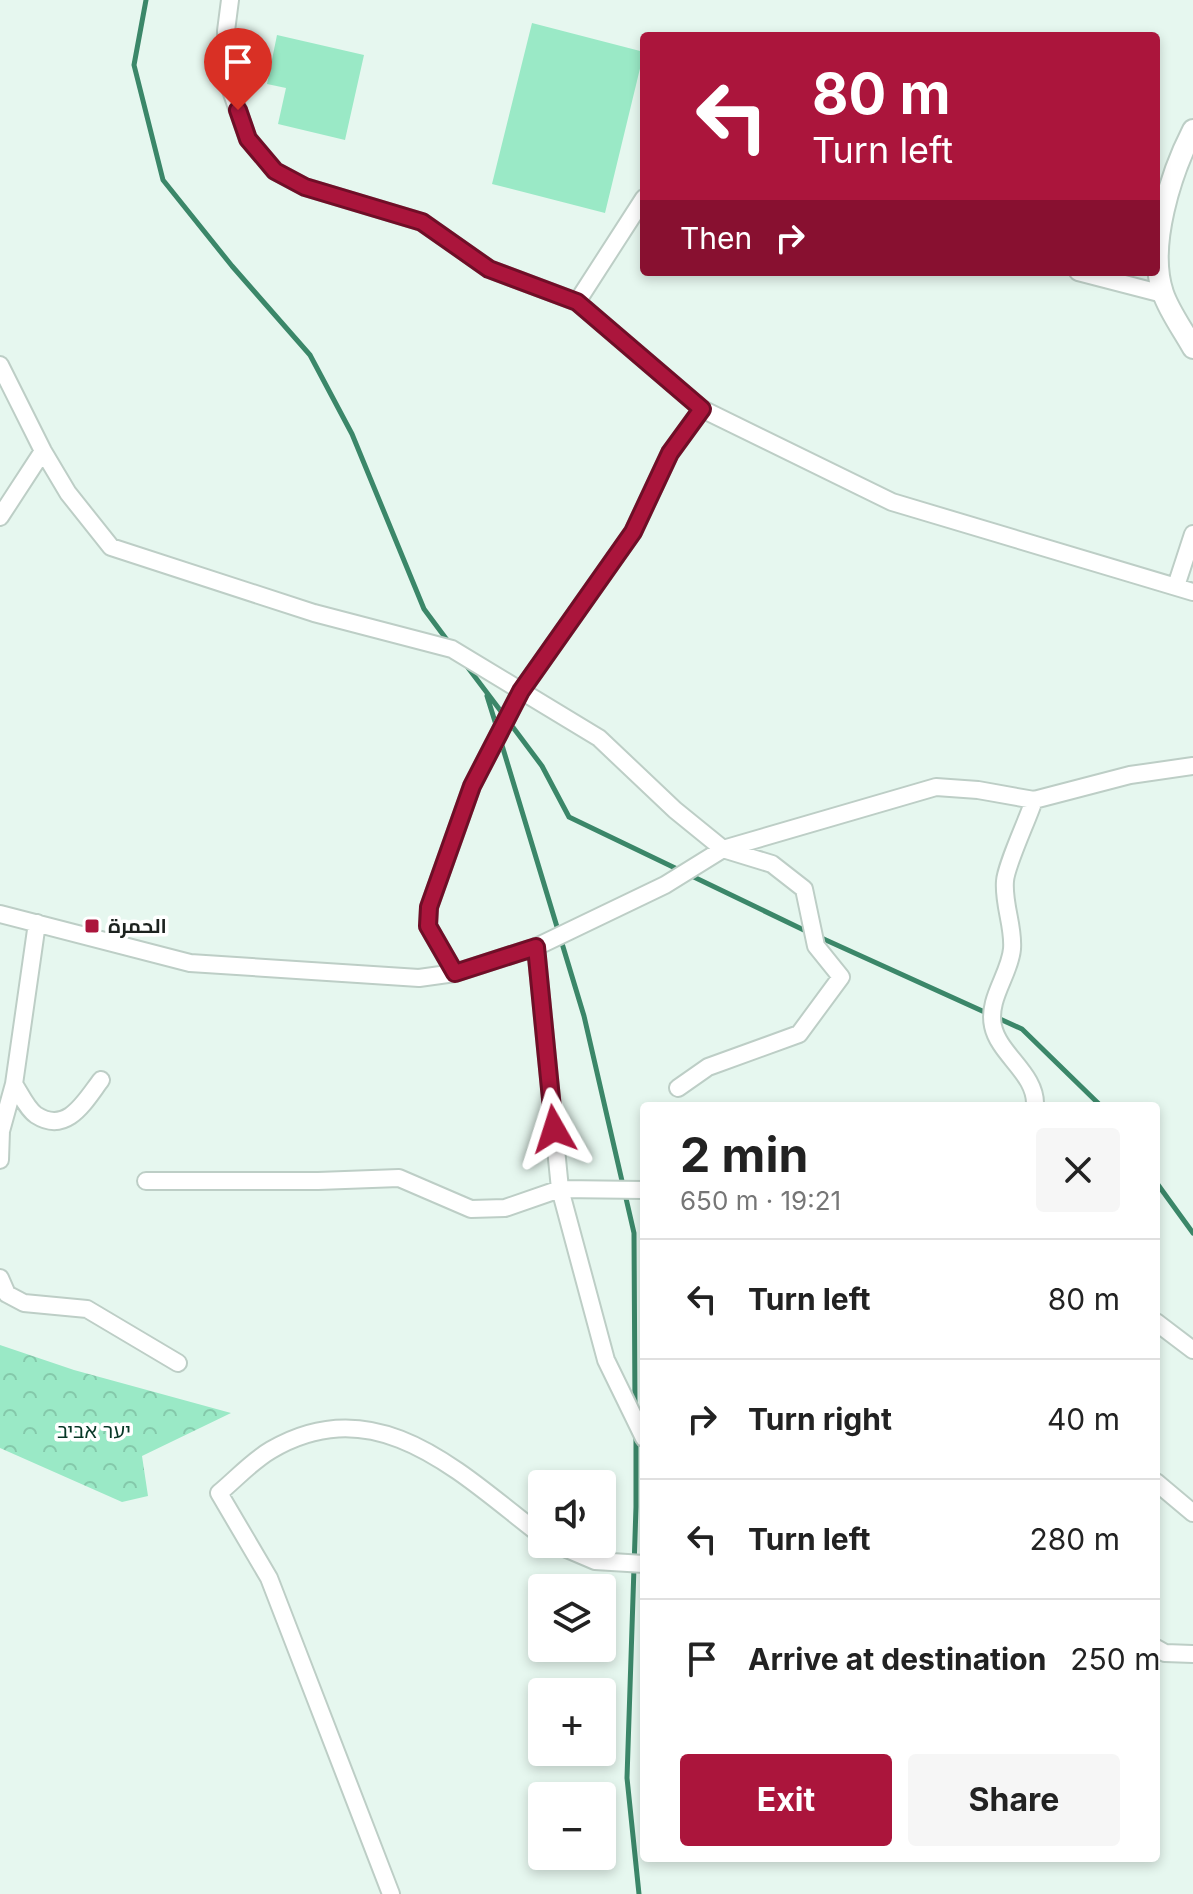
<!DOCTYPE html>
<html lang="en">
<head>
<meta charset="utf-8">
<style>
	:root { --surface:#fff; --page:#f6f6f6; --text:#222; --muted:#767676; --line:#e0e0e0; --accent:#ab153c }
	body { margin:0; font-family:Inter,Cairo,"Noto Sans Hebrew",sans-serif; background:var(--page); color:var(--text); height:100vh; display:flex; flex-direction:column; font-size:30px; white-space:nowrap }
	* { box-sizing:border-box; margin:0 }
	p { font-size:26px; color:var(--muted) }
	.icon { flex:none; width:44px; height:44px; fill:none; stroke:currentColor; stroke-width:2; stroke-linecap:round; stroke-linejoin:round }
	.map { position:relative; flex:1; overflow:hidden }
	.sheet { position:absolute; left:640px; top:1102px; width:520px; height:760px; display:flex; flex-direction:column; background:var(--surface); border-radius:8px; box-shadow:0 4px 12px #0003 }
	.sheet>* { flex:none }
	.hud { position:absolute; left:640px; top:32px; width:520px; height:244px; border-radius:8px; box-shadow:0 4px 12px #0003; background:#ab153c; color:#fff; overflow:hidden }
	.buttons { position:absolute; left:528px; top:1470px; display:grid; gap:16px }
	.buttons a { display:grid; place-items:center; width:88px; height:88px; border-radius:8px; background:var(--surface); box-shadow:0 4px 12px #0003; font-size:40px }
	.pin { position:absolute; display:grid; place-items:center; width:68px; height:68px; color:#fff; margin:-82px -34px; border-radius:50% 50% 50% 0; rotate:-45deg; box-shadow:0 0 8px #0007 }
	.pin .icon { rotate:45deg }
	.me { position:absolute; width:88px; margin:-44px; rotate:354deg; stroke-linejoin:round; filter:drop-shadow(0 0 6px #0008) }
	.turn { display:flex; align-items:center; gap:28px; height:168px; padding:0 40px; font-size:36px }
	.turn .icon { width:104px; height:104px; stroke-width:2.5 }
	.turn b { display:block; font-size:56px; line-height:68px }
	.then { display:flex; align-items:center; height:76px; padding:0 40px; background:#0003; gap:16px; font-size:30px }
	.round { display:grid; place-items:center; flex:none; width:84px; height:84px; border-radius:8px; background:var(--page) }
	.headline { display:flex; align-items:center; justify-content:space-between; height:136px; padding:0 40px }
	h1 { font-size:48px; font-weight:700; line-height:60px }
	.button { display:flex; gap:16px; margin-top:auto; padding:16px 40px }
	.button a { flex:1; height:92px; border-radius:8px; background:var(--accent); color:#fff; font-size:32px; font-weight:700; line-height:92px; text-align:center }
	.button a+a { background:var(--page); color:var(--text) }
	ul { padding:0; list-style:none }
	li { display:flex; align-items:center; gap:24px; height:120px; padding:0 40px; border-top:2px solid var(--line) }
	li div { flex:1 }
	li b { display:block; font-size:30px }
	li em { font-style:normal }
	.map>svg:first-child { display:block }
	.green { fill:#9ae9c6 }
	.forest { fill:url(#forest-crowns) }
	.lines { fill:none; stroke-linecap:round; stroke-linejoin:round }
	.stream { stroke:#3b8769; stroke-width:5 }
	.minor-casing { stroke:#bdcec6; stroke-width:20 }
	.tertiary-casing { stroke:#bdcec6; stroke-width:24 }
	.minor { stroke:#fff; stroke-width:16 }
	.tertiary { stroke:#fff; stroke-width:20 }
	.route-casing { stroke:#6f0e27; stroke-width:20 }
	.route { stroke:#ab153c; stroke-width:14 }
	.poi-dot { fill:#ab153c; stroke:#fff; stroke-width:3 }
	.labels { text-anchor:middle; stroke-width:7; stroke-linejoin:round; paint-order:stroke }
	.poi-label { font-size:20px; font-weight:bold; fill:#1c221f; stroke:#fff; text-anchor:start }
	.park-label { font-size:20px; fill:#073726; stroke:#fff }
</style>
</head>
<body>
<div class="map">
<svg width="1193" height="1894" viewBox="0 0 1193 1894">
	<defs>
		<pattern id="forest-crowns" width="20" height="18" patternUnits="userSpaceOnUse" patternTransform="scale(2)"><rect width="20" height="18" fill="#9ae9c6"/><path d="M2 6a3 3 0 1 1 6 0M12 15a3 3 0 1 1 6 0" fill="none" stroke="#84c8aa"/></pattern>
	</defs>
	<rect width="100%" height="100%" fill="#e6f7ef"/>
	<!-- green -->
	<path class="green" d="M532,23L644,52L605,213L492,184Z
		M277,35L364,55L345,140L278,124L286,88L267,84Z"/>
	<!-- forest -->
	<path class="forest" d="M0,1345L74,1370L231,1413L142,1456L148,1496L122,1502L0,1448Z"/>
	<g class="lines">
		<!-- stream -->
		<path class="stream" d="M146,0L134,65L163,180L232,266L310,355L352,434L424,609L450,644
			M466,665L503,714
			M487,696L497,728
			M509,722L542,766L569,817L808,932
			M501,742L584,1016L634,1233L635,1406
			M817,936L1022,1029L1101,1106
			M1156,1182L1193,1233
			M636,1436V1507L627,1778L639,1894"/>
		<defs>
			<path id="minor" d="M230,0L226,31L228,82L248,139L275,171L305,187L422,222L489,269L577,302L702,409L892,502L1193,592
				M1078,272L1163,294
				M577,302L644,198
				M0,365L43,451L68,493L111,547L314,613L452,649L599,738L675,810L723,849L772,864L804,889L816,946L841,977L799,1034L708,1067L678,1088
				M0,517L43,451
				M1176,586L1193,534
				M1034,800C1028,819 1006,865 1005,881C1003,904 1014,927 1012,949C1010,974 987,999 993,1026C999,1055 1037,1074 1035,1106
				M0,914L190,963L419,978L455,973L536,947L665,885L723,849L936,787L978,790L1034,800L1130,775L1193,766
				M536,947L560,1189L606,1360L644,1438
				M455,973L428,926L429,907L472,786L521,691L633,532L670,453L702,409
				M14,1084C20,1093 27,1109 36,1115C67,1135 85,1101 101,1080
				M0,1160L1,1131L14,1084L37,923
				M146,1181H318L399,1178L471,1209L505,1208L560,1189L644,1190
				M0,1278L7,1294L24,1303L87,1309L178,1363
				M1156,1322L1193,1350
				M1156,1482L1193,1513
				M555,1544L595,1561L644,1564
				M1156,1648L1165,1653L1193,1654
				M391,1894L269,1578L219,1493C236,1479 252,1461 271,1450C378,1387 462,1475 542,1536"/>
			<path id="tertiary" d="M1193,130C1171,173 1147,246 1163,293C1169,311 1183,330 1193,348"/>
		</defs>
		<!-- minor casing -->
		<use href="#minor" class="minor-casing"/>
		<!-- tertiary casing -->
		<use href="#tertiary" class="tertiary-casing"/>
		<!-- minor -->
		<use href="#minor" class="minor"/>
		<!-- tertiary -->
		<use href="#tertiary" class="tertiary"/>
	</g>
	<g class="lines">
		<defs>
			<path id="route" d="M238,110L248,139L275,171L305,187L422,222L489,269L577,302L702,409L670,453L633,532L521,691L472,786L429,907L428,926L455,973L536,947L554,1129"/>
		</defs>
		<!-- route casing -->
		<use href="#route" class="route-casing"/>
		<!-- route -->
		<use href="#route" class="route"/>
	</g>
	<!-- markers -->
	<rect class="poi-dot" x="84" y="918" width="16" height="16" rx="4"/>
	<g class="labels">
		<!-- poi labels -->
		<g class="poi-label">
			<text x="108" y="933">الحمرة</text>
		</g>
		<!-- park labels -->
		<g class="park-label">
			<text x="94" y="1438">יער אביב</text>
		</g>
	</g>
</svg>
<div class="buttons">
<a><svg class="icon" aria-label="sound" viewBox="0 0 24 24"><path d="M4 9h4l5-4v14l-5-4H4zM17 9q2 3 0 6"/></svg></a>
<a><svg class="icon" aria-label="layers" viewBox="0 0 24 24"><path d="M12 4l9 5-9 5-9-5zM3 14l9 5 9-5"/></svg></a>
<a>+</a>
<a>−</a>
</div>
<div class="pin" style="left:238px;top:110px;background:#d93025"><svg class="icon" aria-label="arrive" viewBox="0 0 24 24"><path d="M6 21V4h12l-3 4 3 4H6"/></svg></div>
<svg class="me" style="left:554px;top:1129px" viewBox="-20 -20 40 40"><path d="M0-17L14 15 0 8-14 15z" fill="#ab153c" stroke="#fff" stroke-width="4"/></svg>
<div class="hud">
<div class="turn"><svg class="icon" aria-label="left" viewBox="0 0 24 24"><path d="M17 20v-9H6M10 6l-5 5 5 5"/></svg><div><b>80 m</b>Turn left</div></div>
<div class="then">Then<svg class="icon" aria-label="right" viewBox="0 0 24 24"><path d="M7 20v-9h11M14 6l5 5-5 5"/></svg></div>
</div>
<section class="sheet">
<div class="headline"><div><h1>2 min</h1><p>650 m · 19:21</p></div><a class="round"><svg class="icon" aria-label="close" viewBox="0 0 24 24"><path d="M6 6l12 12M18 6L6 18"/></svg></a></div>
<ul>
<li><svg class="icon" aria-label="left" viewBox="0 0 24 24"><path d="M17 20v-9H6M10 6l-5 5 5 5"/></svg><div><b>Turn left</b></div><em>80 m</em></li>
<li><svg class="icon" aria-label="right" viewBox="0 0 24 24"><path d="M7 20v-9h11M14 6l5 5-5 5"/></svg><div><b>Turn right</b></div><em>40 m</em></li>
<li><svg class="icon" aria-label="left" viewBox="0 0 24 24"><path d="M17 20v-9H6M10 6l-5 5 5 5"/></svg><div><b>Turn left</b></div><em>280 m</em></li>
<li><svg class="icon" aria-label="arrive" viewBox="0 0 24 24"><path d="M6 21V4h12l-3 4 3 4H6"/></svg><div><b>Arrive at destination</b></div><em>250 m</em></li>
</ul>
<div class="button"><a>Exit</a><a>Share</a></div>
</section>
</div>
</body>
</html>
